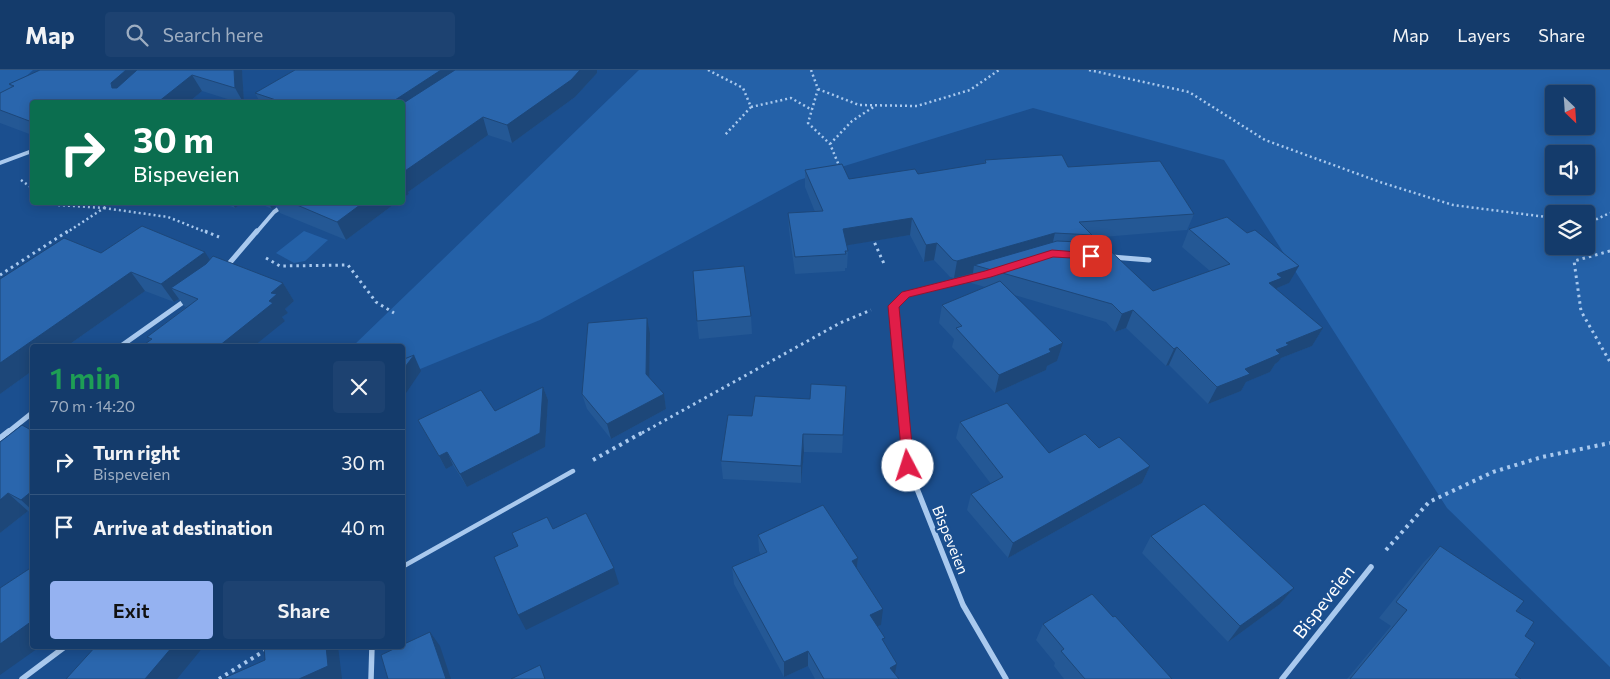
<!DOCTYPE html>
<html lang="en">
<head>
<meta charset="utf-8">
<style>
	:root { --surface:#143b6b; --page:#1d4271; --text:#f1f3f6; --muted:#9dadc1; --line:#33557e; --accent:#95b2f1 }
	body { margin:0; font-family:Commissioner,sans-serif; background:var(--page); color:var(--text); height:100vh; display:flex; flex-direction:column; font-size:19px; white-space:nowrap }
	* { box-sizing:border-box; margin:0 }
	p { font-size:16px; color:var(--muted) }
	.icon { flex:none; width:28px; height:28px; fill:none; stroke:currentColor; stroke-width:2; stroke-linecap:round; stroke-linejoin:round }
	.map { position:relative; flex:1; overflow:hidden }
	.sheet { position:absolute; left:30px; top:274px; width:375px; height:305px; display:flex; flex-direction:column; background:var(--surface); border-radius:5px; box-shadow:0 2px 12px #0003,0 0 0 1px var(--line) }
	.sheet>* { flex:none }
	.guide { position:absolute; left:30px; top:30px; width:375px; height:105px; border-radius:5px; box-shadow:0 2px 12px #0003,0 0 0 1px var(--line); background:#0b6e4f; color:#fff; overflow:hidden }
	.needle { width:32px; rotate:155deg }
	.fabs { position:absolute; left:1545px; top:15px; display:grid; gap:10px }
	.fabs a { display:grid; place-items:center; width:50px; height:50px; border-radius:5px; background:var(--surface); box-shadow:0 2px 12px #0003,0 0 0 1px var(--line); font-size:25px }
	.pin { position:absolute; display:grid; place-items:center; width:42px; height:42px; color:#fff; margin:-21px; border-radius:10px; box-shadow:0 2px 8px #0006 }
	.me { position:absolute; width:55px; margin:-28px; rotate:355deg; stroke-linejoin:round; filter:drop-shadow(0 0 4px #0008) }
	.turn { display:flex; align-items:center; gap:18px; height:105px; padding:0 20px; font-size:22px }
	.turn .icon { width:65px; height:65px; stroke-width:2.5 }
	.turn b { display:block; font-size:35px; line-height:42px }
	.round { display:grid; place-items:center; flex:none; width:52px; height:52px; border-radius:5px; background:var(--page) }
	.summary { display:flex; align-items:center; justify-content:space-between; height:85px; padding:0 20px }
	h1 { font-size:30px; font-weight:600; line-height:38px; color:#1e9e55 }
	.button { display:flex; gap:10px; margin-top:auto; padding:10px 20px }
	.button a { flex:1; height:58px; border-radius:5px; background:var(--accent); color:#111; font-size:20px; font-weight:600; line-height:58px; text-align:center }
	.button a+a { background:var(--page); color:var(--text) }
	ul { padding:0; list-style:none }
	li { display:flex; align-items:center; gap:15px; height:65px; padding:0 20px; border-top:1px solid var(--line) }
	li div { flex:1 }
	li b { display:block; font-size:19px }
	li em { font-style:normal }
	header { display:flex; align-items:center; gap:30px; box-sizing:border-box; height:70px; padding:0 25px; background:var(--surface); border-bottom:1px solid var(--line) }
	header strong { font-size:24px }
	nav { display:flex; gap:28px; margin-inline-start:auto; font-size:18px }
	.search { width:350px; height:45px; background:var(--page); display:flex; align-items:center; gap:12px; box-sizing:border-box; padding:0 18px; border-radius:5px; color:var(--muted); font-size:19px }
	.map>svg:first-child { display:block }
	.green { fill:#2461a8; fill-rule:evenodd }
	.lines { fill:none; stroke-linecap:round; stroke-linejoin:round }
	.path-far2 { stroke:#a9c9ee; stroke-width:2.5; stroke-dasharray:2 3; stroke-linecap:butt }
	.path-far1 { stroke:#a9c9ee; stroke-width:3; stroke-dasharray:2.5 4; stroke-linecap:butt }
	.path { stroke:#a9c9ee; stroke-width:4; stroke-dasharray:3 4.5; stroke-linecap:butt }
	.lane { stroke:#a9c9ee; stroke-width:4.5 }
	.street-far2 { stroke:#a9c9ee; stroke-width:4 }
	.street-far1 { stroke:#a9c9ee; stroke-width:5 }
	.street { stroke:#a9c9ee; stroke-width:5.5 }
	.wall { fill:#245895 }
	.shaded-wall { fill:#1d4779 }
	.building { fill:#2a66ad; stroke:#1d4779 }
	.route { fill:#e11d48; stroke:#92132f }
	.labels { text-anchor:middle; stroke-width:5; stroke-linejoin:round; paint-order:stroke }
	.street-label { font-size:15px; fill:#fff; stroke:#1b4f8f }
	.near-street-label { font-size:18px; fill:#fff; stroke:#1b4f8f }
</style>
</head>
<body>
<header>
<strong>Map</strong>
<div class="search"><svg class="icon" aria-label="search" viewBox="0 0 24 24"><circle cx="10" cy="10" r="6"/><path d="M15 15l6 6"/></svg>Search here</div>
<nav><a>Map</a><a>Layers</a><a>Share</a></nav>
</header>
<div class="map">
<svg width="1610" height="609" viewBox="0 0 1610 609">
	<rect width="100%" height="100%" fill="#1b4f8f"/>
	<!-- green -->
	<path class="green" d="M0,0H33L0,31Z
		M639,0H1610V597L1447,438L1224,90L1033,38L799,110L540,250L403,306L402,276H353ZM1554,24H1586V56H1554ZM1554,84H1586V116H1554ZM1554,144H1586V176H1554Z
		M304,161L328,170L305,191L294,193L276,183Z"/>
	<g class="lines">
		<!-- path-far2 -->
		<path class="path-far2" d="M708,0L743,18L751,37L724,66
			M811,0L818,19L808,53L830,74L840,98
			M1089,0L1189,22L1265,70L1380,112L1453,135L1554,148
			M818,19L859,35L917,36L970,20L999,0
			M751,37L791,28L812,40
			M830,74L852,51L875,36
			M21,110L32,118
			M54,132L58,135L104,138L66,163
			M104,138L168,147L208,163
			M104,138L111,132
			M1586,149H1597L1610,143"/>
		<!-- path-far1 -->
		<path class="path-far1" d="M205,161L219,167
			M872,167L885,196
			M1610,181L1574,191L1581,241L1610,292
			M266,188L280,196L348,195L376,232L394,243
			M0,205L68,161
			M642,363L840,253L871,240"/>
		<!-- path -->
		<path class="path" d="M593,390L645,361
			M1386,480L1429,432L1493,402L1542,387L1610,373
			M219,609L272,576"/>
		<!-- lane -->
		<path class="lane" d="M402,497L573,401"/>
		<!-- street-far2 -->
		<path class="street-far2" d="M0,93L32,81
			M256,163L274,142L288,132"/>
		<!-- street-far1 -->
		<path class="street-far1" d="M1112,187L1149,190
			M227,196L257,161
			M121,276L186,230
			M7,363L32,343
			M905,363L893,236L905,225L977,207"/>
		<!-- street -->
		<path class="street" d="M905,361L908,396L963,535L1006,609
			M0,368L9,361
			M22,609L66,576
			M371,609L372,576
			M1282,609L1371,497"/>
	</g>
	<!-- wall -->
	<path class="wall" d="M40,0H242L244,32H237L202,21L189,32H32V65L0,53V23L12,18L9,14Z
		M295,0H597V3L575,27L512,73L488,65L408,122L409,124L402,128V32H260L255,23Z
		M985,90L1068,97L1194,144L1187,160L1091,168L1089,173L1153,221L1210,201L1182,177L1189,159L1289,213L1277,218L1276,219L1323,258L1312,276L1281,288L1278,292L1275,294L1270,302L1246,312L1241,321L1208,334L1169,295L1166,296L1126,258L1115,262L1106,252L1014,225L1063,273L1057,291L1047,296L1046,300L995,323L952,277L954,269L939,253L942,235L985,217L971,213L973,203L954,208L950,207L934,190L924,192L910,165L847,175L848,181L847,198H845V201L795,204L789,160L788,143L815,142L805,117V100L849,109L918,104L984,94Z
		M220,132H243L235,138Z
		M256,132H397L346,170L280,143L276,136L272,139Z
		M101,183L210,190L283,213L294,231L285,239L288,243L282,247L285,251L150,270L147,267L186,237L184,236L179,229L174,232L145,221L67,276H32V301L0,324V209Z
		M751,246L752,264L699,269L697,251Z
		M647,248L650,263L649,308L664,324L666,339L611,369L587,339L582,324Z
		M846,316L842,383L804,382L801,413L723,409L721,391L752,346L810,329Z
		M543,317L548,330L545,377L467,417L453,395L446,399L418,350L495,341Z
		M960,352L1049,383L1099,378L1150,396L1142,413L1008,488L967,440L971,424L991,414L956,368Z
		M32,359V443L28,441L0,463V372Z
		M758,465L858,488L857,498L881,555L878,556L884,573L897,594L895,604L899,609H815L808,596L784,607L734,514L732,497L761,485L759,481Z
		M1151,466L1294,518L1280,534L1228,572L1142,483Z
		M1440,476L1516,541L1525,566L1515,605L1521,609H1347L1391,556L1379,548L1423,493Z
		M1113,547L1172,609H1064L1054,596L1055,593L1036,570L1043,554Z"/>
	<!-- shaded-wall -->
	<path class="shaded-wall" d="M126,0H150L122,30L112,18L111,13Z
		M234,0H242L244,32H243L235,18Z
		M441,0H473L402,48V32H392Z
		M580,0H597V3L575,27L512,73L507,55Z
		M192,5L202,21L189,32H158Z
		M483,47L488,65L408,122L409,124L402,128V103Z
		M232,132H243L235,138Z
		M268,132H274L276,136L272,139Z
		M364,132H397L346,170L337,152Z
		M912,148L910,165L843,176V159Z
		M1055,163L1051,180L974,195L973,203L954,208L957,191Z
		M937,173L934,190L924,192L926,175Z
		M205,182L217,201L171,218L179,229L174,232L161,214Z
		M1299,196L1289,213L1277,218L1273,226L1269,213L1277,204Z
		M131,202L145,221L67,276H32V301L0,324V293Z
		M283,213L294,231L285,239L288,243L282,247L285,251L254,276H219L269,231L271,223Z
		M1133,240L1126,258L1115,262L1122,244Z
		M647,248L650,263L649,319L646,304Z
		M1323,258L1312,276L1281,288L1278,292L1275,294L1270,302L1246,312L1241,321L1208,334L1217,317L1245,299L1276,280L1286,273Z
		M1063,273L1057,291L1047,296L1046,300L995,323L999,305L1049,279Z
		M1177,277L1169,295L1166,296L1174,279Z
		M414,285L421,301L402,329V301Z
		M543,317L548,330L545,377L467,417L460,404Z
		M664,324L666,339L611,369L607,354Z
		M803,364L804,382L801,413V396Z
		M447,382L453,395L446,399L439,386Z
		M1150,396L1142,413L1008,488L1013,473Z
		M32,421V440L21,430Z
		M8,423L28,441L0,463V430Z
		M858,488L856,505L852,491Z
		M614,498L619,514L526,560L518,545Z
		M1294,518L1280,534L1228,572L1240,556Z
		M883,539L881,555L868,560L870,545Z
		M32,551V576H41L0,605V574Z
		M430,562L440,576L451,609H446Z
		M173,576H204L177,609H145Z
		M326,576H338L342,609H299Z
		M808,581V596L784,607V592Z
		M897,594L894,609L890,598Z"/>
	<!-- building -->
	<path class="building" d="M40,0H126L111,13L112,18H117L137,0H234L235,18L192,5L158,32H32V52L0,40V23L14,16L9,14Z
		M295,0H441L392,32H280H282L255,23Z
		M455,0H580L571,10L507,55L483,47L402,103V34Z
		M1062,85L1068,97L1160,91L1194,144L1079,152L1092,165L1055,163L957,191L953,190L937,173L926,175L912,148L843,159L848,181H845L846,184L795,187L788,143L823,141L805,100L842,94L849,109L915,99L918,104L986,93L985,90Z
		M290,132H364L337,152Z
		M1227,147L1247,163L1255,160L1299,196L1277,204L1282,208L1269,213L1323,258L1286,273L1289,275L1276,280L1280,284L1245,299L1250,304L1217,317L1177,277L1174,279L1133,240L1122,244L1112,234L974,195L1057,171L1102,173L1153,221L1230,194L1189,159Z
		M142,156L205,182L161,214L131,202L0,293V209L64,168L101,183Z
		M213,186L283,213L271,223L277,224L269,231L273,233L219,276H142L152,269L147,267L198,229L171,218L206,194Z
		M744,196L751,246L697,251L693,201Z
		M1000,211L1063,273L1049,279L1051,282L999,305L956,258L962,256L942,235Z
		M647,248L646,304L664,324L607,354L582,324L588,253Z
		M414,285L402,301V290Z
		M811,314L846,316L843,365L803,364L801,396L721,391L728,345L752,346L755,326L810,329Z
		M543,317L540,363L460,404L447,382L439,386L418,350L481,320L495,341Z
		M1007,333L1049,383L1085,364L1099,378L1119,367L1150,396L1013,473L971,424L1003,407L960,352Z
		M22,355L31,360L32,359V421L21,430L8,423L0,430V372Z
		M1204,434L1294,518L1240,556L1151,466Z
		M823,435L858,488L852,491L883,539L870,545L885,568L882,569L897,594L890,598L899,609H824L808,581L784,592L732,497L767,482L758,465Z
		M586,443L614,498L518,545L494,487L518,476L512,463L547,447L553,459Z
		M1440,476L1524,531L1516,541L1534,552L1525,566L1535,573L1515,605L1521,609H1350L1407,540L1396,532Z
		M32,497V551L0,574V518Z
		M1092,524L1113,547L1115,546L1172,609H1085L1061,581L1064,579L1043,554Z
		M430,562L446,609H388L381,585L400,576H402V575Z
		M96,576H173L145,609H66Z
		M264,576H326L328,596L299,609H222L265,590Z
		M540,595L545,609H511Z"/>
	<!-- route -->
	<path class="route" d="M1052,180L1091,183L1096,186L1091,189L1053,187L991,207L909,227L899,237L914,396L912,400H903L888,236L902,222L985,201Z"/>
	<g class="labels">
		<!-- street labels -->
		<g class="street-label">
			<text transform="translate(950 470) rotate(68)" y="5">Bispeveien</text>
		</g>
		<!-- near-street labels -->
		<g class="near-street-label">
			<text transform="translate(1324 532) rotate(-52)" y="6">Bispeveien</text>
		</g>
	</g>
</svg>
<div class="fabs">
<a><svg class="needle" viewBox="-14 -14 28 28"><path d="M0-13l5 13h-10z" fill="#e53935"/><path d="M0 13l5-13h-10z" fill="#9dadc1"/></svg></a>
<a><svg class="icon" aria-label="sound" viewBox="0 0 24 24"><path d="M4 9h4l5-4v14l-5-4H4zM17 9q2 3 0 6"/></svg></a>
<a><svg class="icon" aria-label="layers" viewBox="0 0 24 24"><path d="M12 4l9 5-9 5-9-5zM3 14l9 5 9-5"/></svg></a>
</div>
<div class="pin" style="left:1091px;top:186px;background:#d93025"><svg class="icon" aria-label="arrive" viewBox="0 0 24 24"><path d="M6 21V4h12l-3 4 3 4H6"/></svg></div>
<svg class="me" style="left:908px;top:396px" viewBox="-20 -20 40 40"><circle r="19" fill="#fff"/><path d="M0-13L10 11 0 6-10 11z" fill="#e11d48"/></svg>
<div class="guide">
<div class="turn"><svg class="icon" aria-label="right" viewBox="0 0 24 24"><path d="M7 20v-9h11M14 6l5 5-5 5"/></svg><div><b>30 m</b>Bispeveien</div></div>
</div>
<section class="sheet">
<div class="summary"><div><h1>1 min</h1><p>70 m · 14:20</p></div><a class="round"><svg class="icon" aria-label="close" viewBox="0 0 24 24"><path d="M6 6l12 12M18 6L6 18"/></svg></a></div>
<ul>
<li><svg class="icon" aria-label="right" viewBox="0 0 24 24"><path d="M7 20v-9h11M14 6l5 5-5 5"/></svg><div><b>Turn right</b><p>Bispeveien</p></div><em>30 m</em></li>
<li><svg class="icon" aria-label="arrive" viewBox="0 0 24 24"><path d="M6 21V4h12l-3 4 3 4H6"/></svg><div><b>Arrive at destination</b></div><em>40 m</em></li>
</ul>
<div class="button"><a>Exit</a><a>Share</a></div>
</section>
</div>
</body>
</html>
